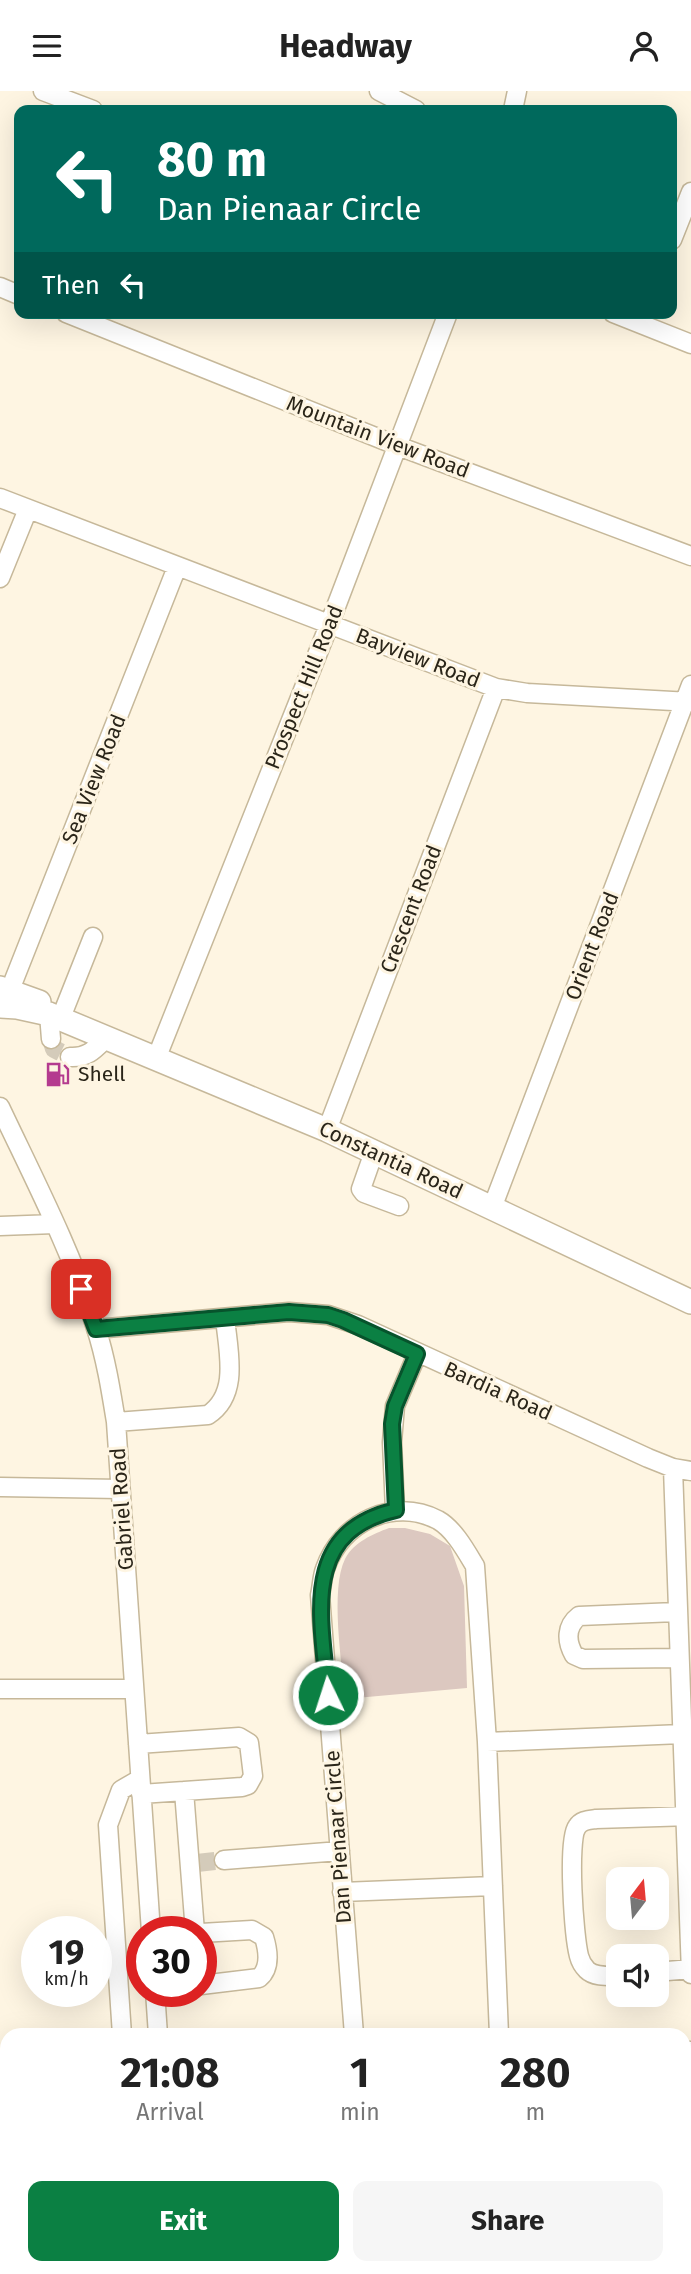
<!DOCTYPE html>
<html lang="en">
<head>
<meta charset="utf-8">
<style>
	:root { --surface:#fff; --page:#f6f6f6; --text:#222; --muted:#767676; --accent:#0b8043 }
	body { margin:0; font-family:"Fira Sans",sans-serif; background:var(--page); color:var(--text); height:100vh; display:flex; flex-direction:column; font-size:26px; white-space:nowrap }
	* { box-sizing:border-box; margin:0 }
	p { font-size:23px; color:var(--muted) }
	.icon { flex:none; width:38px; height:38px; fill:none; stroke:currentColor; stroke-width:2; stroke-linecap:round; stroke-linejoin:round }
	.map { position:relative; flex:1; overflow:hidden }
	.sheet { position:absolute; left:0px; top:1937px; width:691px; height:247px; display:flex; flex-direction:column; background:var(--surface); border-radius:21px 21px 0 0; box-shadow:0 7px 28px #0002 }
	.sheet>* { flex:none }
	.top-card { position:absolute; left:14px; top:14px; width:663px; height:214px; border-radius:14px; box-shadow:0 7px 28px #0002; background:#00695c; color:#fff; overflow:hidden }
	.needle { width:46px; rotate:16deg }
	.buttons { position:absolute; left:606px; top:1776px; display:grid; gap:14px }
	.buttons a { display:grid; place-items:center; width:63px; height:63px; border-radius:14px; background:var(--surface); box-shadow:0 7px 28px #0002; font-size:35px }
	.speed { position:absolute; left:21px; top:1825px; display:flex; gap:14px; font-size:35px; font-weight:700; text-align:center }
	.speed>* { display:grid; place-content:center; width:91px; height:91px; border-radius:50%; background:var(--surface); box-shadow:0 7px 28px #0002; line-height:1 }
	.speed small { font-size:18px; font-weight:400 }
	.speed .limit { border:10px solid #d22; background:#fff; color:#111 }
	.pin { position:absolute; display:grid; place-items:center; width:60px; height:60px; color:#fff; margin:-30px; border-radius:14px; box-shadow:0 4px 10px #0006 }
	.me { position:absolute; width:77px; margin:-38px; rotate:356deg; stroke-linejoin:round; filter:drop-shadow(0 0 5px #0008) }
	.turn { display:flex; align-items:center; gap:24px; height:147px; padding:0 28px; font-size:32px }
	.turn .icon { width:91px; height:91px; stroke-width:2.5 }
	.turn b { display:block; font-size:49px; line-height:60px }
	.then { display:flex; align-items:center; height:66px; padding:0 28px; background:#0003; gap:14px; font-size:26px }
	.eta { display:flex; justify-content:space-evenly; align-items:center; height:119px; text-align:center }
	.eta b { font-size:42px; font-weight:700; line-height:49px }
	.primary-button { display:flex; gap:14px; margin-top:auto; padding:14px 28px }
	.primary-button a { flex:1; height:80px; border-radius:14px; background:var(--accent); color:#fff; font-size:28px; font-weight:700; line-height:80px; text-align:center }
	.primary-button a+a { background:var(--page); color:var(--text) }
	header { display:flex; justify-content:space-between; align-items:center; height:91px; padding:0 28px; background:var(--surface); font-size:32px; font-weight:700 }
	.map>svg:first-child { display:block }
	.green { fill:#dcc8c0 }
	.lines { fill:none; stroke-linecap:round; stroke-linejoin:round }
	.minor-tunnel { stroke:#d4cbba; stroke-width:18; stroke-dasharray:18 9; stroke-linecap:butt }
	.minor-casing { stroke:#c6b89a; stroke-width:21 }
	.major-casing { stroke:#c6b89a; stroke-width:26 }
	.minor { stroke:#fff; stroke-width:18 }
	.major { stroke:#fff; stroke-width:23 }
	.route-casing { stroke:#07532c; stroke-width:18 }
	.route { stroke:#0b8043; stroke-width:12 }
	.labels { text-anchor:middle; stroke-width:6; stroke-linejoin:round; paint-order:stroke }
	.street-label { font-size:21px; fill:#2a2519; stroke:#fef5e2 }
	.poi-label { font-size:21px; fill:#2a2519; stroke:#fef5e2; text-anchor:start }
</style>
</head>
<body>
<header><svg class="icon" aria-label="menu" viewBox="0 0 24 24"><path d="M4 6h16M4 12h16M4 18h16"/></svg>Headway<svg class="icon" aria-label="person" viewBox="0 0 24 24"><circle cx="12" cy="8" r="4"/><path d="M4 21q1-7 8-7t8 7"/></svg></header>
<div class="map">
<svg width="691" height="2183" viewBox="0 0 691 2183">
	<rect width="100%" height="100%" fill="#fef5e2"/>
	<!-- green -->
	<path class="green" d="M389,1437H405L430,1443L450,1455L464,1495L467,1597L345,1608C342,1573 330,1498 345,1468C354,1451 373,1443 389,1437Z"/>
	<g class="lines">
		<!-- minor-tunnel -->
		<path class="minor-tunnel" d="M51,948L54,958L70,966
			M197,1772L224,1769"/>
		<defs>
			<path id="minor" d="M43,0L93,19
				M379,0L416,19
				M513,19L517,0
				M672,149L691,101
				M0,196L19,204
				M66,222L398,355L691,465
				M613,222L691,253
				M0,407L496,597L527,602L691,611
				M0,487L28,418
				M10,899L177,476
				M49,923L51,948
				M62,924L93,846
				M70,966C88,967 95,958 106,947
				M156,968L329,534L448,222
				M0,1016C34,1088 72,1161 96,1237C106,1268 111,1300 116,1331L151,1841
				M327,1039L496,597
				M374,1061L361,1098L364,1102L399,1115
				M492,1117L691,594
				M0,1135L55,1133
				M96,1238L289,1221L328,1224L358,1234L648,1367L673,1377L691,1380
				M116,1331L208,1324C240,1303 228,1260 225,1227
				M673,1377L691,1883
				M0,1396L120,1398
				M395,1419L392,1351L395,1315L417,1263
				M676,1521L579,1525C566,1535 566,1550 574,1564L583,1568L679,1567
				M0,1598H133
				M487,1651L682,1643
				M138,1653L239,1646L249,1652L253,1685L248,1694L242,1696L141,1703
				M184,1700L195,1841
				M224,1769L340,1760
				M342,1801L493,1795
				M201,1842L252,1839L264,1846C268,1859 271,1877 259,1887L201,1894
				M656,1881L691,1878
				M618,1885C608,1885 594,1886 587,1879C583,1875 580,1869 579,1865C574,1846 567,1749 577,1736C581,1729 589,1729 596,1728L691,1725
				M155,1900L158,1944
				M122,1944L108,1734L121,1699L140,1688
				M354,1944L320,1504C322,1496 322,1486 325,1478C341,1431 393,1406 438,1429C454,1438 466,1460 475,1475L487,1651L499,1944
				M684,1960H691
				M0,1972H7
				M684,2039L691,2038
				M0,2075L7,2074
				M684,2084H691
				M0,2140H7
				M0,2167L7,2166
				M284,2177L285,2183
				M441,2177L442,2183
				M175,2179L206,2177
				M596,2183L599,2179"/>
			<path id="major" d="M0,897L39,911
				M0,915L17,916L49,923L327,1039L691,1211"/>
		</defs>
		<!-- minor casing -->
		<use href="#minor" class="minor-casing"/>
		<!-- major casing -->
		<use href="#major" class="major-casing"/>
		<!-- minor -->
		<use href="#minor" class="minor"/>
		<!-- major -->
		<use href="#major" class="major"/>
	</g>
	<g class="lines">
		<defs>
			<path id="route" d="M81,1198L96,1238L289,1221L328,1224L343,1229L417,1263L395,1315L392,1333L396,1419C298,1441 322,1530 328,1604"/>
		</defs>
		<!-- route casing -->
		<use href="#route" class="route-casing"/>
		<!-- route -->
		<use href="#route" class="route"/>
	</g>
	<!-- icons -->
	<defs>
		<symbol id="fuel-bare" viewBox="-9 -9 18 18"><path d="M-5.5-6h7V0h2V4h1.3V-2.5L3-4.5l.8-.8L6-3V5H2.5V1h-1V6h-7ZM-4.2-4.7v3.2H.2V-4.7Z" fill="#b43b8f" stroke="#fef5e2" stroke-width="2.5" paint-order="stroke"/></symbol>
	</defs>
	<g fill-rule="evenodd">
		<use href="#fuel-bare" x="40" y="966" width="35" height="35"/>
	</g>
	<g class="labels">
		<!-- street labels -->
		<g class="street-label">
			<text transform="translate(378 346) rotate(21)" y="7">Mountain View Road</text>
			<text transform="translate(418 567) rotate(21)" y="7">Bayview Road</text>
			<text transform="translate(304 596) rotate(-68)" y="7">Prospect Hill Road</text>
			<text transform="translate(94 688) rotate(-68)" y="7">Sea View Road</text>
			<text transform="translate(411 818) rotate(-69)" y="7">Crescent Road</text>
			<text transform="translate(592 855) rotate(-69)" y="7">Orient Road</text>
			<text transform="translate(391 1069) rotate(25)" y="7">Constantia Road</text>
			<text transform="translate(498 1300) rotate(24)" y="7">Bardia Road</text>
			<text transform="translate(122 1418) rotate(-94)" y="7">Gabriel Road</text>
			<text transform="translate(338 1746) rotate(-94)" y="7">Dan Pienaar Circle</text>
		</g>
		<!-- poi labels -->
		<g class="poi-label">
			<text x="78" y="990">Shell</text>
		</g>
	</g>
</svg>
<div class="buttons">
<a><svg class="needle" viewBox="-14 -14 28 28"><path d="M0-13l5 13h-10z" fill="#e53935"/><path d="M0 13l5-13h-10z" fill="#767676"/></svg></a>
<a><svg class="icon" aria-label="sound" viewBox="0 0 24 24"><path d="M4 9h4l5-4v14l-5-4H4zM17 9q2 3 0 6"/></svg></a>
</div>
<div class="speed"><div>19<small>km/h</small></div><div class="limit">30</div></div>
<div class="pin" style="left:81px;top:1198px;background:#d93025"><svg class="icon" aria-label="arrive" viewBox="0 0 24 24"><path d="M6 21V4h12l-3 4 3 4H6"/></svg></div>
<svg class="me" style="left:328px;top:1604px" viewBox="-20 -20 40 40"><circle r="17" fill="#0b8043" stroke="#fff" stroke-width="3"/><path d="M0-11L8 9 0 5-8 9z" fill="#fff"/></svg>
<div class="top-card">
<div class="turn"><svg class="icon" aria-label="left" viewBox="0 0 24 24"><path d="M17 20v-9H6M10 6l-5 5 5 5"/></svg><div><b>80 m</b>Dan Pienaar Circle</div></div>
<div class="then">Then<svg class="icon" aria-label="left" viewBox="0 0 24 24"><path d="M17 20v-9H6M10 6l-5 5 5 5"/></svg></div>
</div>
<section class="sheet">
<div class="eta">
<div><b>21:08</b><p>Arrival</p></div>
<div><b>1</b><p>min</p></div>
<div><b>280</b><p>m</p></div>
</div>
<div class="primary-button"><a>Exit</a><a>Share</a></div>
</section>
</div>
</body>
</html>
